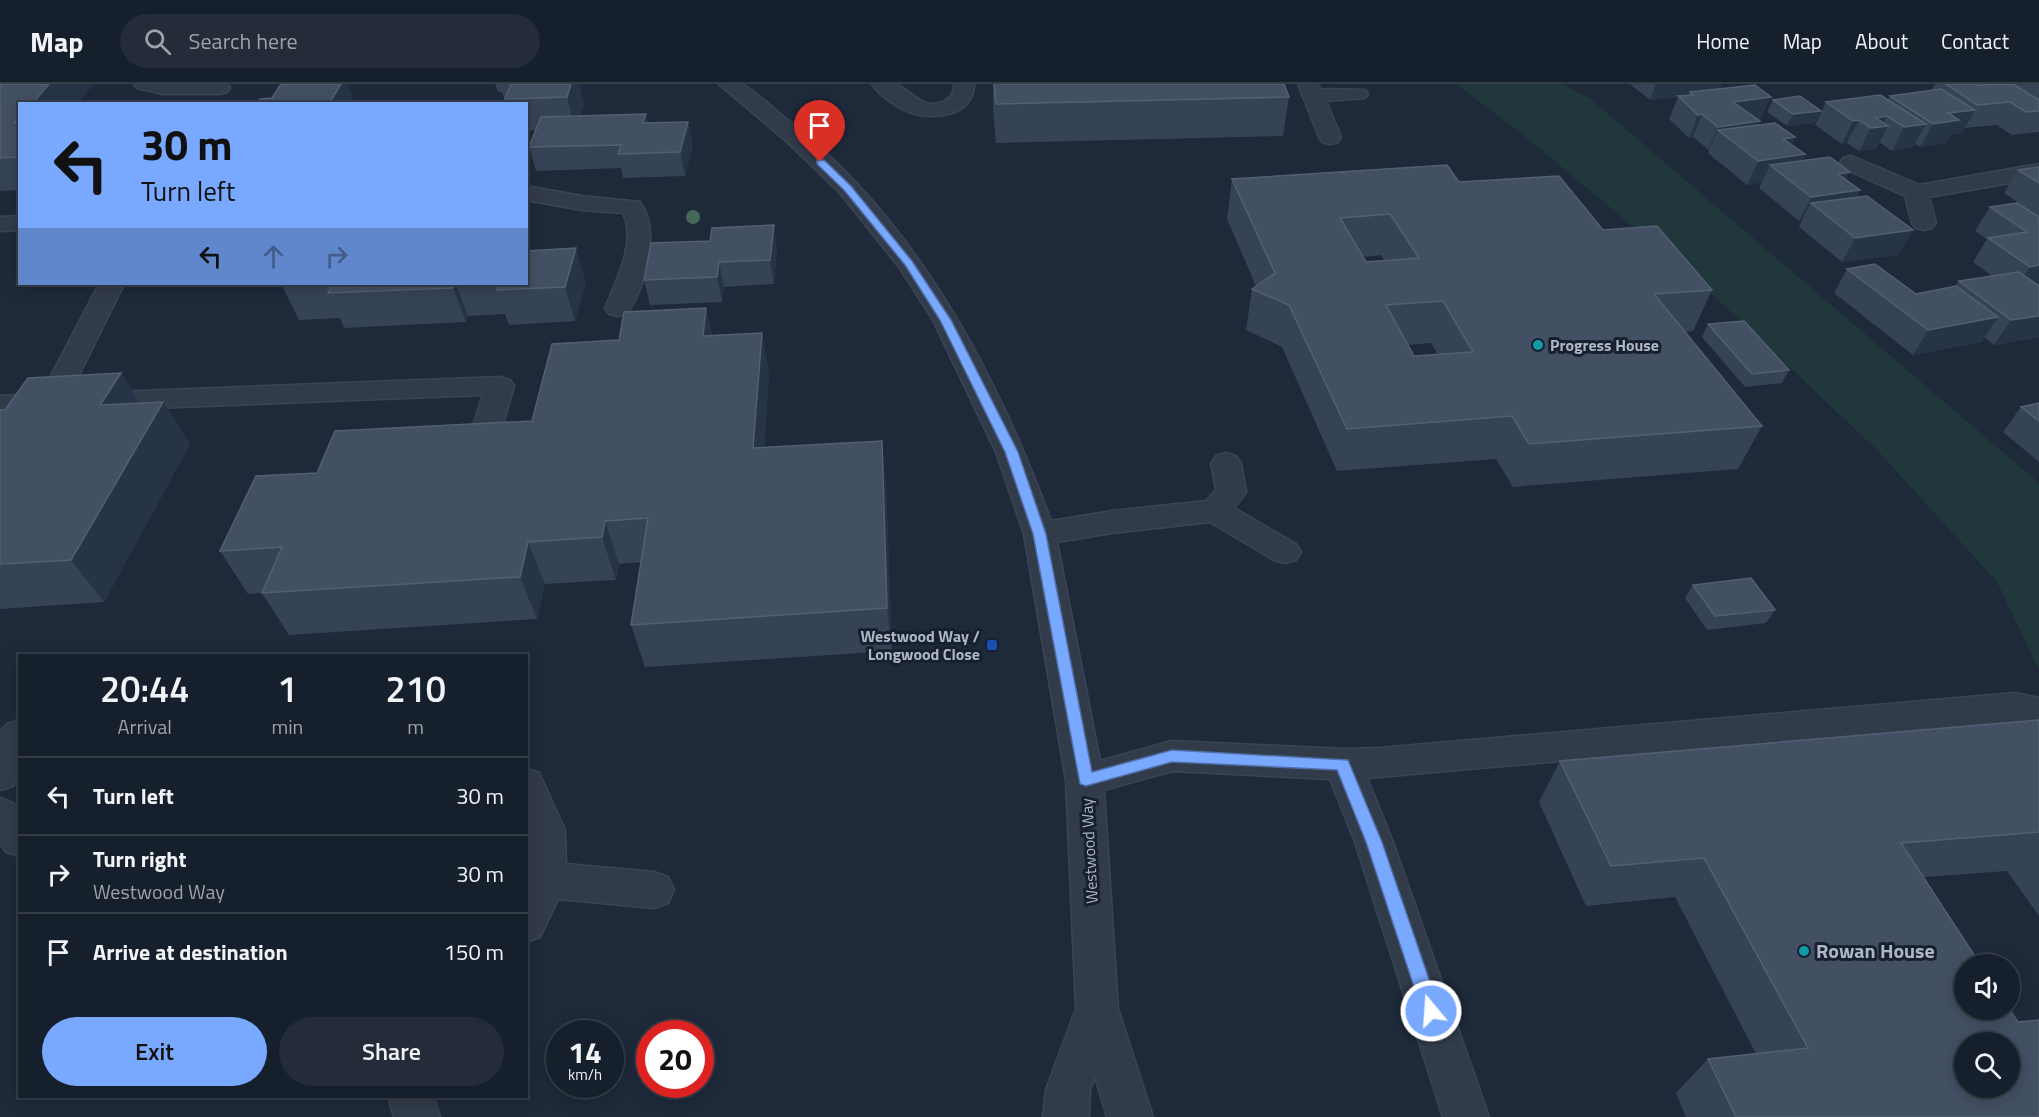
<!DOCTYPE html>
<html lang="en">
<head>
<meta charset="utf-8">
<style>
	:root { --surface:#161f2c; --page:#232c38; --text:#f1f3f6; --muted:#9ea2a9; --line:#353d48; --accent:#79a9ff }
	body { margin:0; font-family:"Titillium Web",sans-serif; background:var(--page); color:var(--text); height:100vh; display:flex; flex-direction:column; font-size:22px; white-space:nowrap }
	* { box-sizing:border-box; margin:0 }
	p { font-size:20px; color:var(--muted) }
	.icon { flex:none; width:33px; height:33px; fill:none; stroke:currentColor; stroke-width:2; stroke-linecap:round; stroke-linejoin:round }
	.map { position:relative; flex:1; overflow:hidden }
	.drawer { position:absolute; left:18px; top:570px; width:510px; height:444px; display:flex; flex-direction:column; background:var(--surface); border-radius:0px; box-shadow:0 3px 15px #0003,0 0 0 2px var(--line) }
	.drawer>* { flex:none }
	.guide { position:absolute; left:18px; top:18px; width:510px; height:183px; border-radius:0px; box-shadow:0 3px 15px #0003,0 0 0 2px var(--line); background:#79a9ff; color:#111; overflow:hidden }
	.controls { position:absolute; left:1954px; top:870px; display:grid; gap:12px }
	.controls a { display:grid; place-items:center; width:66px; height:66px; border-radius:50%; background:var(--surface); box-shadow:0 3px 15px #0003,0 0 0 2px var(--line); font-size:30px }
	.speed { position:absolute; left:546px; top:936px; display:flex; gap:12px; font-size:30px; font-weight:700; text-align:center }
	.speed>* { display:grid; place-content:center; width:78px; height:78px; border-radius:50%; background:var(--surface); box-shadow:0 3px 15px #0003,0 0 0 2px var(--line); line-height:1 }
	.speed small { font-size:15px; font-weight:400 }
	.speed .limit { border:9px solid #d22; background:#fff; color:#111 }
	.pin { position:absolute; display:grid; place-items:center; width:51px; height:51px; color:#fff; margin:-62px -26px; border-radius:50% 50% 50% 0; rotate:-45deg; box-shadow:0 0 6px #0007 }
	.pin .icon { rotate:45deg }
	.me { position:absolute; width:66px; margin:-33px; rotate:342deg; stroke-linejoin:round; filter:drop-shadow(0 0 4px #0008) }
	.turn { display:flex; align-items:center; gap:21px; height:126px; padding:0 24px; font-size:27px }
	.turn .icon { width:78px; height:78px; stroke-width:2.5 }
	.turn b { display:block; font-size:42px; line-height:51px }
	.lanes { display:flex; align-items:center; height:57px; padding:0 24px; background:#0003; justify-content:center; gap:30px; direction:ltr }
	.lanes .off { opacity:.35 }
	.eta { display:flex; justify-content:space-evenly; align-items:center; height:102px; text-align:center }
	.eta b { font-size:36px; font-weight:600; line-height:42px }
	.primary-button { display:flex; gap:12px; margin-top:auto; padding:12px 24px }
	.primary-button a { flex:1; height:69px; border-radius:36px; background:var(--accent); color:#111; font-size:24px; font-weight:600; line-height:69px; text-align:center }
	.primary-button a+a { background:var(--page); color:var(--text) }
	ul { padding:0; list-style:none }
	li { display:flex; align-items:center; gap:18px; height:78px; padding:0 24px; border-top:2px solid var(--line) }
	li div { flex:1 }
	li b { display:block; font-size:22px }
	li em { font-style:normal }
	header { display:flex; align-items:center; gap:36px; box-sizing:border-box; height:84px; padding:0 30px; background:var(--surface); border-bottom:2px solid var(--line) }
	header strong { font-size:28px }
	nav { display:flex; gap:33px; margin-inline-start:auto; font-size:21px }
	.search { width:420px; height:54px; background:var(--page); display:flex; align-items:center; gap:15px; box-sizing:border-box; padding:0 21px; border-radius:33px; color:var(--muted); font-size:22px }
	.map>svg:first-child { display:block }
	.green { fill:#20373b }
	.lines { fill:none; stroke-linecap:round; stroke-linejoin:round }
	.minor-casing { stroke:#3b4454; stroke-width:3 }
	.minor { fill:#323b4a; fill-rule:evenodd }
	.tree { fill:#436758 }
	.wall { fill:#364357; fill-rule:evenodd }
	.shaded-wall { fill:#273347 }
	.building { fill:#434f63; stroke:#535f73; stroke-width:1.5; fill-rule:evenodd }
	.route { fill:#79a9ff; stroke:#4f6ea6; stroke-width:1.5 }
	.culture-dot { fill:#0f9aa8; stroke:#18202f; stroke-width:2 }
	.transit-dot { fill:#1a4fb4; stroke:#18202f; stroke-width:2 }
	.labels { text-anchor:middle; stroke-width:6; stroke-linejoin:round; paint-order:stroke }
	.poi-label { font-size:16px; font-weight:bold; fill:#acb6c7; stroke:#18202f; text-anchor:start }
	.street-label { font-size:16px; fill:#acb6c7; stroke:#18202f }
	.near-poi-label { font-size:20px; font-weight:bold; fill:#acb6c7; stroke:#18202f; text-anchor:start }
</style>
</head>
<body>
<header>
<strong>Map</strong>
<div class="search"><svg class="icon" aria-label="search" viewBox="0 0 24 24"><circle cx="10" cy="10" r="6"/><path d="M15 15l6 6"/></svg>Search here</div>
<nav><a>Home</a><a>Map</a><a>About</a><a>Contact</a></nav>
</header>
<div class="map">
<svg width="2039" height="1033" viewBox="0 0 2039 1033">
	<rect width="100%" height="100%" fill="#1e293a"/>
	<!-- green -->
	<path class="green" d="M1456,0H1563L1591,15L2039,399V586L1997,498L1877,366L1699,198L1527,54Z"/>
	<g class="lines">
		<defs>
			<path id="minor" d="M134,0H228L230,4L227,8L220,10H163L137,4Z
				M719,0C725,0 735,0 741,0C751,3 781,31 791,39C917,138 997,290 1051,437L1112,427L1206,417L1216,406L1211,379L1216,372L1226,369L1236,372L1241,379L1246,408L1234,424L1296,460L1301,468L1296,476L1285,479L1274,476L1210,438L1112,449L1057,458L1100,677L1172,657L1343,665L1380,664L2015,609L2039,614V642L2015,637L1367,694L1393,758L1489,1033H1443L1355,758L1330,695L1172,687L1104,706L1118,925L1153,1033H1107L1095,992L1090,1006L1089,1033H1043L1046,1006L1076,925L1066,696L1024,450L996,368L933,236L899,183L840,109L785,56Z
				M872,0C878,0 889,0 895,0C913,7 925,29 946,16C953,12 954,7 954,0H974C974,32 933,37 909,28C896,23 879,11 872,0Z
				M1298,0H1318L1320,5L1365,6L1368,10L1365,14L1326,17L1341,53L1338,58L1330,60L1322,58L1319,53Z
				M1851,72L1919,101L2039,80V94L1929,113L1936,139L1932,144L1924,146L1916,144L1912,139L1905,112L1843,84L1840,79L1843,74Z
				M526,102L582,112L640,118C661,147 646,202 627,230L618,232L609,230L605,224C616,197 637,158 623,129L582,126L526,116Z
				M20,132V146L0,147V133Z
				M99,200H124L75,299L63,310L500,293L510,296L514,302L496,364L491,371L481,374L471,371L466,364L483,311L0,330V312L17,311L50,294Z
				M20,636V689L13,702L0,706V648L7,640Z
				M526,685L539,689L565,746L566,780L654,788L668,793L674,806L668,819L654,824L558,815L540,853L526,858Z
				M0,714L13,719L20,726V772L6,768L0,759Z
				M388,1012H433L440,1033H394Z"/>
		</defs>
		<!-- minor casing -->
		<use href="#minor" class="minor-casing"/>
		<!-- minor -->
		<use href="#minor" class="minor"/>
	</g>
	<!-- trees -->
	<circle class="tree" cx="693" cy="133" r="7"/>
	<!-- wall -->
	<path class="wall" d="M0,0L20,20V106L0,107Z
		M495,0H579L584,20L580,32L646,30L648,39L688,38L693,61L685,92L623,94L621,84L536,87L529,63L536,46L526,47V20H506L502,8H498Z
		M993,0H1284L1289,13L1283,52L996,59L993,25Z
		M1630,0H1722L1720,5L1761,35L1758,36V41L1791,60L1805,70L1802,77L1846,96L1860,106L1857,113L1899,171L1842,178L1799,143L1802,136L1799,137L1759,104L1762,98L1747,101L1708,69L1709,66L1693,53L1689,54L1669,35L1678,13L1650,16Z
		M1935,0H1975L1976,1L1986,0H2039V15H2037L2039,16V48L2012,51L1997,41L1965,44L1962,49L1951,50L1946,59L1920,63L1915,60L1913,63L1892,67L1879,58L1876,65L1859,67L1847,59L1842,60L1815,41L1826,18L1888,16L1890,12L1932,6Z
		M1773,16L1815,39L1787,42L1767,28Z
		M2039,83V253L1994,261L1984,253L1982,258L1913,271L1834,209L1847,185L1916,210L1955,202L1959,197L1992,192L1973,178L1987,155L1975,147L1990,123L2026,124L2004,109L2018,86Z
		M1232,95L1459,98L1603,146L1712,206L1693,247L1685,248L1762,342L1738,385L1513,403L1496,375L1337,387L1282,263L1246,246L1252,205L1256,202L1227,135ZM1381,171L1384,176L1366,178L1363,173ZM1431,259L1438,271L1414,272L1408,261Z
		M651,159L777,165L774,200L724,203L722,218L650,221L644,196Z
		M530,166L586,198L575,237L509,241L505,230L468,232L466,238L344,244L340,234L299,236L282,202L283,200H526Z
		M706,224L712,251L762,249L769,291L764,363L886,399L892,567L645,583L631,541L641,478L619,480L616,496L545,500L537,535L289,551L262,509L248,510L220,467L317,389L532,337L619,256Z
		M1708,240L1789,286L1782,299L1745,303L1702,253Z
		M121,289L140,319L163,318L190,360L104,518L0,525V326H5Z
		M2039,319V378L2003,348L2021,323Z
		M1693,501L1775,526L1766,539L1707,546L1685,514Z
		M2039,636V832L2007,787L1924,793L2039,1033H1686L1676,1009L1708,975L1756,970L1675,813L1586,822L1539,718L1560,677Z"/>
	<!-- shaded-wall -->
	<path class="shaded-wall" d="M49,0H94L77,20H32Z
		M341,0H348L355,20H330V18Z
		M564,0H579L584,20L575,45Z
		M1656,0H1722L1718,9L1690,8L1688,12L1650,16Z
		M1771,13L1761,35L1723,40L1733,18Z
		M1975,26L1962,49L1951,50L1946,59L1920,63L1933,40L1948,29Z
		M1821,27L1815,39L1787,42L1793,30Z
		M646,30L651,53L643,39Z
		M1702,30L1693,53L1689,54L1698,31Z
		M1887,32L1881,43L1888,42L1876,65L1859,67L1876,34Z
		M1859,36L1847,59L1842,60L1853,37Z
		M1760,37L1750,60L1718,46L1709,66H1708L1718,43Z
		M688,38L693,61L685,92L680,68Z
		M1926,40L1913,63L1892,67L1904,43Z
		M1795,53L1785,73L1805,70L1793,94L1770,81L1762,98L1747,101L1758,77L1783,55Z
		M1850,88L1839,109L1860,106L1848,130L1811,119L1802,136L1799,137L1811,113L1838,90Z
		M774,141L777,165L774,200L770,176Z
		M1913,146L1899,171L1842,178L1855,154Z
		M527,157L537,191L526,176Z
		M576,164L586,198L575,237L565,203Z
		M719,178L724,203L722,218L717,193Z
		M2039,181V203L2014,207L2030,183Z
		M454,200H456L468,232L466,238L453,204Z
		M706,224L715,266L703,252Z
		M2039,232V253L1994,261L2011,236Z
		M1998,233L1982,258L1913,271L1928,246Z
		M762,249L769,291L761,407L753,364Z
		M121,289L147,331L100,321Z
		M163,318L190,360L104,518L71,476Z
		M882,357L886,399L892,567L887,524Z
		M605,437L619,480L616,496L602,453Z
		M528,458L545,500L537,535L520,493Z"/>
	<!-- building -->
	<path class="building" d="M0,0H49L32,20H20V33L14,39H20V70L17,73L0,74Z
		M281,0H341L330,18L317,20H257L260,15L272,14Z
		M511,0H571L567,13L505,15Z
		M994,0H1284L1289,13L996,20Z
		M1946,0H1975L1976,1L2013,0L2039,16V27L2026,28L2010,18L1977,21Z
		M1755,1L1771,13L1733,18L1760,37L1718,43L1702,30L1698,31L1678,12L1693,11L1690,8Z
		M1941,5L1975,26L1948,29L1959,36L1933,40L1890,12Z
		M1880,11L1926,40L1904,43L1887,32L1876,34L1888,42L1871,44L1859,36L1853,37L1826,18Z
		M1800,12L1821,27L1793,30L1773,16Z
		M646,30L643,39L688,38L680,68L618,70L621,61L529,63L541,33Z
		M1775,39L1795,53L1783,55L1805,70L1758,77L1718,46Z
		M1830,73L1850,88L1838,90L1860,106L1811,113L1770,81Z
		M1447,81L1459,98L1559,92L1603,146L1657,142L1712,206L1654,210L1762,342L1529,360L1512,332L1347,345L1289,221L1252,205L1275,189L1232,95ZM1390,130L1419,174L1366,178L1340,134ZM1443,217L1473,268L1414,272L1386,221Z
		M2039,83V99L2018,86Z
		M1867,112L1913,146L1855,154L1811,119Z
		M2017,119L2039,133V181L2030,183L1988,154L2027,148L1990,123Z
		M774,141L770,176L719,178L717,193L644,196L651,159L710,157L712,144Z
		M576,164L565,203L497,206L499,200H526V167Z
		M1875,180L1916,210L1956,202L1998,233L1928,246L1847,185Z
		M2019,188L2039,202V232L2011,236L1959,197Z
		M283,200H331L282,202Z
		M333,200H454L453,204L328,209Z
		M706,224L703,252L762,249L753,364L882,357L887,524L631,541L648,434L605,437L602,453L528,458L520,493L262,509L282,463L220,467L256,392L317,389L335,347L532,337L552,260L619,256L624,228Z
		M1744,237L1789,286L1752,290L1708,240Z
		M121,289L100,321L163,318L71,476L0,480V326H5L28,294Z
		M2039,319V337L2021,323Z
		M1751,494L1775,526L1715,532L1693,501Z
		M2039,636V748L1901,759L1980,880H1965V926H2010L2018,938L2039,936V1033H1736L1708,975L1808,964L1704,774L1611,782L1560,677ZM1965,958H2010V1004H1965Z"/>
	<!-- route -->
	<path class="route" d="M817,76H824L851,102L912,177L951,236L1018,368L1046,450L1092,688L1172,666L1348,676L1382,758L1440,927L1437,933L1431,936L1424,933L1422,927L1366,758L1337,686L1172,678L1086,702L1080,700L1033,450L1005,368L940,236L905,181L844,106L817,80Z"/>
	<!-- markers -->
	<g class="culture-dot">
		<circle cx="1538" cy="261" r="6"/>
		<circle cx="1804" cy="867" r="6"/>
	</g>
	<rect class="transit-dot" x="986" y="555" width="12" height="12" rx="3"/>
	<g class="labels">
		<!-- poi labels -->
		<g class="poi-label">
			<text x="1550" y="267">Progress House</text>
			<text x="980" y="558" text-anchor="end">Westwood Way /<tspan x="980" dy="18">Longwood Close</tspan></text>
		</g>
		<!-- street labels -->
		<g class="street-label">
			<text transform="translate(1089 767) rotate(-93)" y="6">Westwood Way</text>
		</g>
		<!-- near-poi labels -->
		<g class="near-poi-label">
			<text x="1816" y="874">Rowan House</text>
		</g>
	</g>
</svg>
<div class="controls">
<a><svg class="icon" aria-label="sound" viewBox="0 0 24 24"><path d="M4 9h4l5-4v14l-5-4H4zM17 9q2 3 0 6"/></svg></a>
<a><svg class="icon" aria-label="search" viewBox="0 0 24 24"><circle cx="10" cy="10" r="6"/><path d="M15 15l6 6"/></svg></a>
</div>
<div class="speed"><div>14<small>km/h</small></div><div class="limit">20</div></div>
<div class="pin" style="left:820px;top:78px;background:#d93025"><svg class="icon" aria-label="arrive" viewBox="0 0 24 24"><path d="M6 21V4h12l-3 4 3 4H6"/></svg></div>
<svg class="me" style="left:1431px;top:927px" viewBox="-20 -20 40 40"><circle r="17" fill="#79a9ff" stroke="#fff" stroke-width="3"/><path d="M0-11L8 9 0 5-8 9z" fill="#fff"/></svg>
<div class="guide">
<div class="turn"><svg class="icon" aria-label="left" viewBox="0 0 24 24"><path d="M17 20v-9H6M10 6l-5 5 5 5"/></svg><div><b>30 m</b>Turn left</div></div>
<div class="lanes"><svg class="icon" aria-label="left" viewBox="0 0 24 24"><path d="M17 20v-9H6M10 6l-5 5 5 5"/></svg><svg class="icon off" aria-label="ahead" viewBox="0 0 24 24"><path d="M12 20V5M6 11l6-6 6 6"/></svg><svg class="icon off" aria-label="right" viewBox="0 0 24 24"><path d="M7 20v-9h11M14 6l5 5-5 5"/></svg></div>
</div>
<section class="drawer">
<div class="eta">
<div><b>20:44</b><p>Arrival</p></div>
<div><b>1</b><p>min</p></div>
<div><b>210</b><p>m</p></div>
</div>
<ul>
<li><svg class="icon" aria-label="left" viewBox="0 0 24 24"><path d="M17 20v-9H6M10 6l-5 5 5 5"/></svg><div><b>Turn left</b></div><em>30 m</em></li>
<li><svg class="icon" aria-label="right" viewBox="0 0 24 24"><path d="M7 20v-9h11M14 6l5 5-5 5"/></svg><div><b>Turn right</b><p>Westwood Way</p></div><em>30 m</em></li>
<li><svg class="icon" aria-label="arrive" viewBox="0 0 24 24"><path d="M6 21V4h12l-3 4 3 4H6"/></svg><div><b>Arrive at destination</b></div><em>150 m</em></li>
</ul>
<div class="primary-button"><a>Exit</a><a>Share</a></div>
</section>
</div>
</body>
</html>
